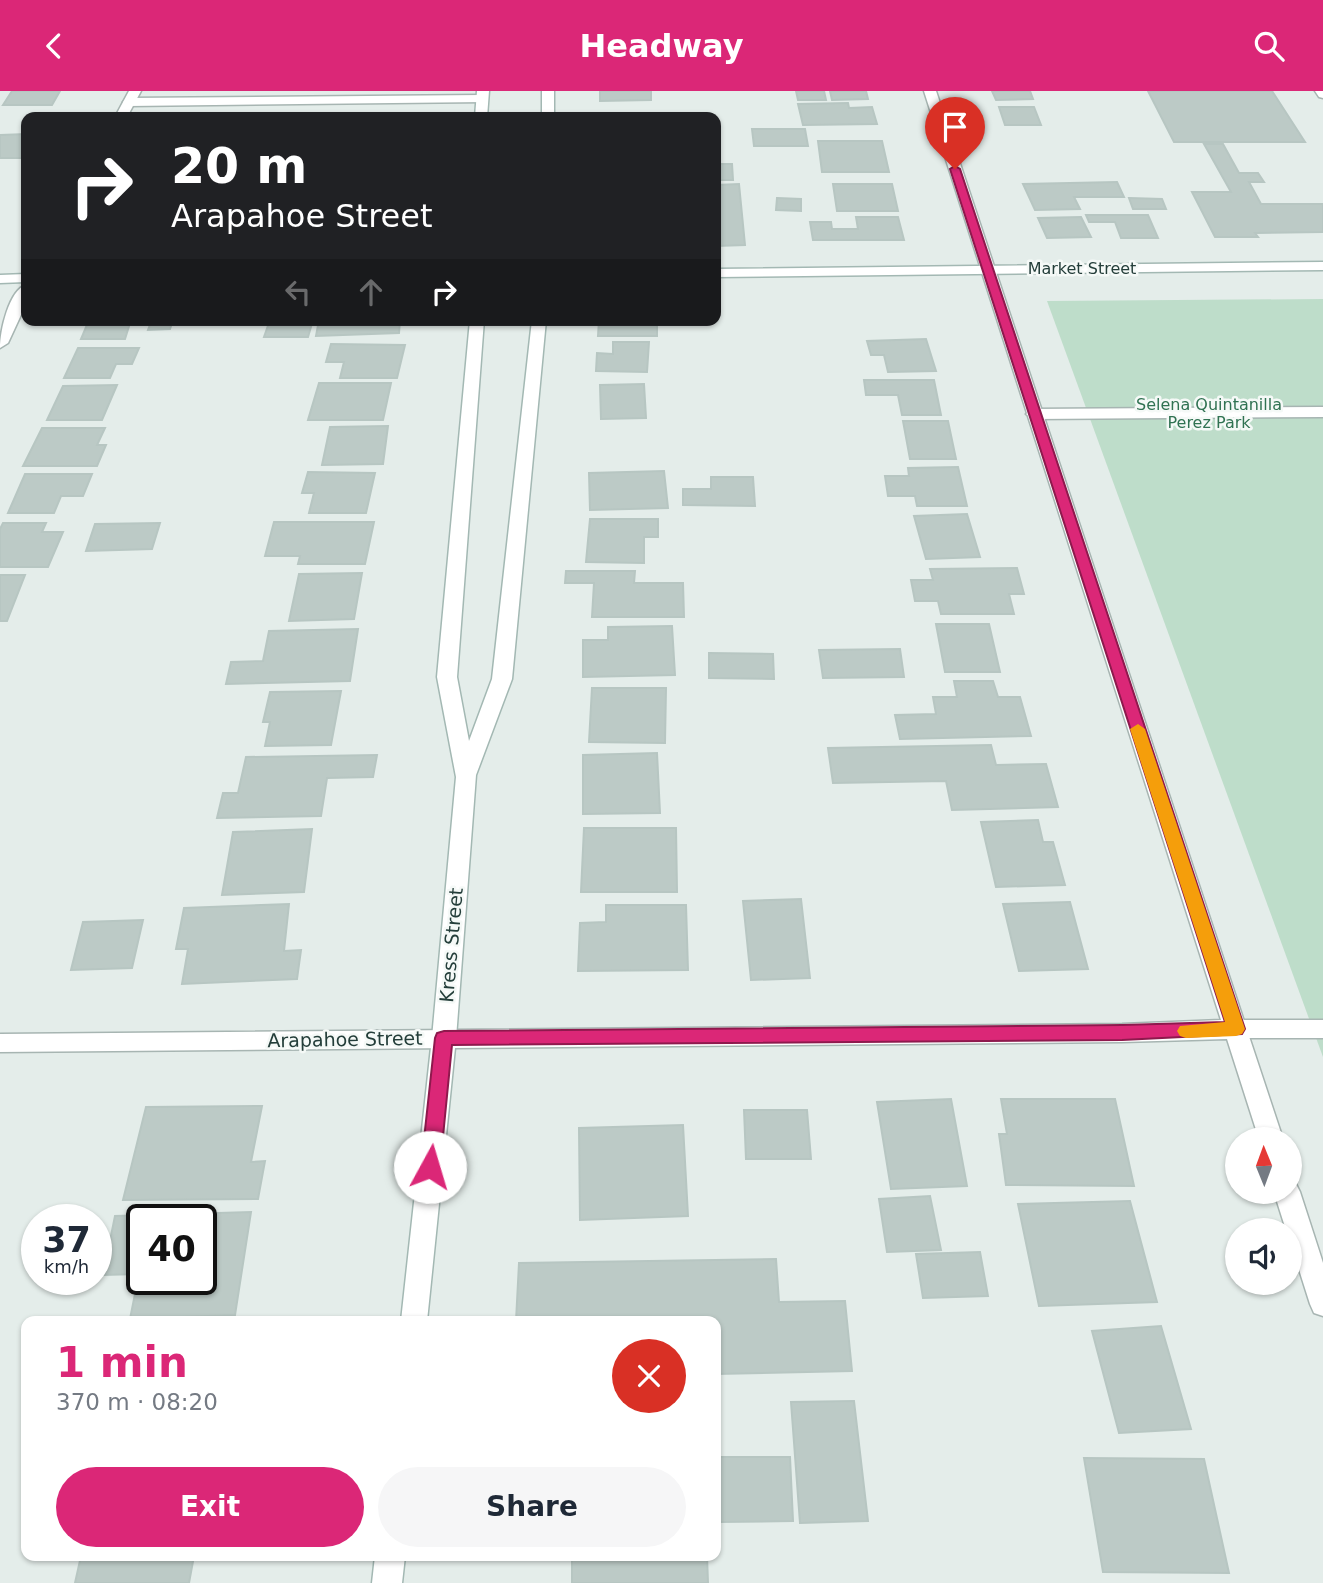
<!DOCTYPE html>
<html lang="en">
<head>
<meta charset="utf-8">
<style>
	:root { --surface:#fff; --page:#f6f6f7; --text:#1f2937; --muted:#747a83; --accent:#db2777 }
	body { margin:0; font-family:"DejaVu Sans",sans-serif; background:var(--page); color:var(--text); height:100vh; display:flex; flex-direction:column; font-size:26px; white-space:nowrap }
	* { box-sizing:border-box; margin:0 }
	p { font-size:23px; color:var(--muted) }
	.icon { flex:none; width:38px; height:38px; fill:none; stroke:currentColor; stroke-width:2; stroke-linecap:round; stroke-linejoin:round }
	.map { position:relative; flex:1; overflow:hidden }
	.panel { position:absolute; left:21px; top:1225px; width:700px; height:245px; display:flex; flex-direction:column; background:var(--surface); border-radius:14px; box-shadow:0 2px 5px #0004 }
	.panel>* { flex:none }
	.top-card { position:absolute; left:21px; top:21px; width:700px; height:214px; border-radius:14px; box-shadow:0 2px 5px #0004; background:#202124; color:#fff; overflow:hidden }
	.needle { width:46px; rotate:359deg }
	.fabs { position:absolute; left:1225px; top:1036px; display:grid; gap:14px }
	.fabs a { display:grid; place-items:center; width:77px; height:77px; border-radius:50%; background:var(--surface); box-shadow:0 2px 5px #0004; font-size:35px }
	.speed { position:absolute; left:21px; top:1113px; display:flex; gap:14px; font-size:35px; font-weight:700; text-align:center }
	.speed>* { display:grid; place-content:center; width:91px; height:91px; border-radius:50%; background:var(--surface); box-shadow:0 2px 5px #0004; line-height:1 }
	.speed small { font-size:18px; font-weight:400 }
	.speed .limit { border:4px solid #111; border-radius:10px; background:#fff; color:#111 }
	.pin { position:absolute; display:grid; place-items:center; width:60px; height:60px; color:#fff; margin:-72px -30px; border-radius:50% 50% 50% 0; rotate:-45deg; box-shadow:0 0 7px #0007 }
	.pin .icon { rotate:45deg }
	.me { position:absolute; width:77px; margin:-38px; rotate:6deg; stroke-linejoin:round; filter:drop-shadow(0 0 5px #0008) }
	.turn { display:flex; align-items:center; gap:24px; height:147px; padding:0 35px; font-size:32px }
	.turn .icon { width:91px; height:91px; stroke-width:2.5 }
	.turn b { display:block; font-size:49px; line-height:60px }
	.lanes { display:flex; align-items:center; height:66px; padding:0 35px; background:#0003; justify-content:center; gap:35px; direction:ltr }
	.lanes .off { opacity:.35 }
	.round { display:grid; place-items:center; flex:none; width:74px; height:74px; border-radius:37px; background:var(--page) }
	.overview { display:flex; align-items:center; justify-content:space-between; height:119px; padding:0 35px }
	h1 { font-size:42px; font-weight:600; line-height:52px; color:var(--accent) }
	.button { display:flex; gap:14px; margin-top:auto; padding:14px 35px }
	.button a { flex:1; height:80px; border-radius:42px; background:var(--accent); color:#fff; font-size:28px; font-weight:600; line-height:80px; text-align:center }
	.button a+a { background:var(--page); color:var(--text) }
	header { display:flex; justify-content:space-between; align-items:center; height:91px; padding:0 35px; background:var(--accent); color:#fff; font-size:32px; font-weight:600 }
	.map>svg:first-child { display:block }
	.green { fill:#beddca }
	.building { fill:#bccac6; stroke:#b7c6c2; stroke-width:2; fill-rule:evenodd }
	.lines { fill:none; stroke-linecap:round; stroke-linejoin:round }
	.lane-casing { stroke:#a7b5b2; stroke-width:3 }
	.street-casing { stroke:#a7b5b2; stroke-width:3 }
	.secondary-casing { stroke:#a3b8b3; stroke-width:3 }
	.lane { fill:#fff; fill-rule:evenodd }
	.street { fill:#fff; fill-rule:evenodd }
	.secondary { fill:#fff; fill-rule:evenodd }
	.route { fill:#db2777; stroke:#8e194d; stroke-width:2 }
	.slow { fill:#f59e0b }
	.labels { text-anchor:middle; stroke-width:5; stroke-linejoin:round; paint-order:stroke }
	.far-street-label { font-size:16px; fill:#243e3a; stroke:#f5f9f7 }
	.far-park-label { font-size:16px; fill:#307252; stroke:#f5f9f7 }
	.street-label { font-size:19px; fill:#243e3a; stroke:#f5f9f7 }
</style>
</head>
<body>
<header><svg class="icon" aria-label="back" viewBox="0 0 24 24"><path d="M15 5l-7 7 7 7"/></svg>Headway<svg class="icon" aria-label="search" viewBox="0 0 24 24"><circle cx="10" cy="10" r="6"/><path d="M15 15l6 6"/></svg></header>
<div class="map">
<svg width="1323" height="1492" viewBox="0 0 1323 1492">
	<rect width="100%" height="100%" fill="#e4edea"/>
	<!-- green -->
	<path class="green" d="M1323,208V966L1047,210Z"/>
	<!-- building -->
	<path class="building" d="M12,0H60L52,14H3Z
		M600,0H651V9L600,10Z
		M796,0H824L826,9H798Z
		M830,0H866L868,8L832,9Z
		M992,0H1030L1033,8L996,9Z
		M1148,0H1272L1305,51H1174Z
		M848,12L849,17L872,16L877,33L803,34L798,13Z
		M999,16H1034L1041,34H1005Z
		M752,38H805L808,55H754Z
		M26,43V67H0V44Z
		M818,50H882L889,81H822Z
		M1204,53H1223L1239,82H1258L1264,91H1249L1261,113H1323V141L1255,142L1258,146H1215L1192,101H1231Z
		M716,73H732L733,89H716Z
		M1117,91L1124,106H1074L1080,118L1035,119L1023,93Z
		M739,93L745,154L716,155V94Z
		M833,93H892L898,120H837Z
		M777,107L801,108V120L776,119Z
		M1129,107L1162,108L1166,118H1133Z
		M1086,124H1148L1158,147H1121L1115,131H1089Z
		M856,126H898L904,149H813L810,131H831L832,138H858Z
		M1081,126L1091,146L1047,147L1038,127Z
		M89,229H173L170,238L148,239L151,231L130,232L125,248H81Z
		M270,229H313L308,246H264Z
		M319,229H400L399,242L316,245Z
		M599,229H657V245H598Z
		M926,248L936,280L888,281L884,264H871L867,250Z
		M613,251H649L647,281L596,280L597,262L613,263Z
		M331,253L405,254L397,287H340L344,271H326Z
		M78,257H139L132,273H116L110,287H64Z
		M864,289H934L941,324H902L898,304H866Z
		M319,292H391L383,329H308Z
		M644,293L646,327L601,328L600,294Z
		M117,294L102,329H47L63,295Z
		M903,330H948L956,368H910Z
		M388,335L383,373L322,374L330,336Z
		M42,337H105L97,354H106L97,375H23Z
		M958,376L967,415H917L915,405H888L885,385H909L908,377Z
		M664,380L668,417L590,419L589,382Z
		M308,381L375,382L366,422H309L314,402H302Z
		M25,383H92L83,405H61L54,422H8Z
		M711,386H753L755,415L683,414V398H711Z
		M967,423L980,466L926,468L914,425Z
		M590,428H658V446H644V472L586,471Z
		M274,431H374L365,473H298L300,465H265Z
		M3,432H46L42,441H63L48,476H0V438Z
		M160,432L152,458L86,460L95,433Z
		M1017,477L1024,503H1009L1014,523H941L938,510H915L911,489H933L930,478Z
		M566,480H635L634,492H683L684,526H592L594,492H565Z
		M362,482L354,528L289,530L299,483Z
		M0,484H25L7,530H0Z
		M936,533H989L1000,581H945Z
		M672,535L675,584L583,586V549H608V536Z
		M358,538L350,590L226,593L231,571L263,570L269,540Z
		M900,558L904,586L823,587L819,559Z
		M709,562L773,563L774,588L709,587Z
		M954,590H993L998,606H1020L1031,645L900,648L895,624L936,623L933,606H957Z
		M592,597H666L665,652L589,651Z
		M341,600L331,654L265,655L270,631H263L270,601Z
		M991,654L996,674L1046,673L1058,716L952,719L946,690L833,692L828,657Z
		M657,662L660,722L583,723V664Z
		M377,664L373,686L327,687L321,725L217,727L223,702H238L246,666Z
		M1038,729L1043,751H1053L1065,794L996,796L981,731Z
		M584,737H676L677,801H581Z
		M312,738L304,801L222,804L233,741Z
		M801,808L810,887L751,889L743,810Z
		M1070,811L1088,878L1019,880L1003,813Z
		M289,813L284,860L301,859L297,888L182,893L188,858H176L184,817Z
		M606,814H686L688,879L578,880L580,832L606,831Z
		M143,829L132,877L71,879L83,831Z
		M951,1008L967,1095L891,1098L877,1011Z
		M1001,1008H1115L1134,1095L1006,1094L999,1043H1007Z
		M262,1015L251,1071L265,1070L258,1108L123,1109L146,1016Z
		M744,1019H807L811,1068H746Z
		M683,1034L688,1125L580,1129L579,1037Z
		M930,1105L941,1159L887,1161L879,1108Z
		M1130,1110L1157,1211L1039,1215L1018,1113Z
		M251,1121L235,1224L130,1228L139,1183L103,1184L115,1125ZM142,1129H201V1188H142Z
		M980,1161L988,1205L923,1207L916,1163Z
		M776,1168L779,1211L845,1210L852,1280L716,1283V1230H516L519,1172Z
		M1161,1235L1191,1338L1119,1342L1092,1240Z
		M854,1310L868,1430L800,1432L791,1311Z
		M717,1366H790L793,1430L719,1431Z
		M1084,1367L1204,1368L1229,1482L1103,1481Z
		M81,1465H194L189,1492H75Z
		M572,1465H707L708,1492H572Z"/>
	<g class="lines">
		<defs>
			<path id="lane" d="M482,4L486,5V11L129,15L123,11L129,7Z
				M1323,316V326L1034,328L1026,323L1034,318Z
				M1236,929H1323V947H1236L1228,945L1224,938L1228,931Z"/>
			<path id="street" d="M129,0H141L127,26H115Z
				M924,0H936L1283,1048H1259L1227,948L1122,951L0,961V943L1122,933L1221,929Z
				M1315,0H1323V7L1319,6Z
				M26,194V213L8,252L0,257C0,240 9,199 26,194Z
				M1290,1091L1296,1093L1300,1101L1323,1172V1225L1314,1222L1310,1213L1290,1150V1139H1286L1274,1101H1290Z"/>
			<path id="secondary" d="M477,0H489L487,26H475Z
				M542,0H554V26H542Z
				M1323,171V179L716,186V178Z
				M26,183V191L0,192V184Z
				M470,229H484L457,586L469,650L492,588L532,229H546L512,588L476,684L456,947L427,1230H401L432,947L456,686L437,586Z
				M375,1465H405L402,1492H372Z"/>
		</defs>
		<!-- lane casing -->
		<use href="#lane" class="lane-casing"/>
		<!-- street casing -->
		<use href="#street" class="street-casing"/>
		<!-- secondary casing -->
		<use href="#secondary" class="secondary-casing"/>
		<!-- lane -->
		<use href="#lane" class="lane"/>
		<!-- street -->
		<use href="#street" class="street"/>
		<!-- secondary -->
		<use href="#secondary" class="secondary"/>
	</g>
	<!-- route -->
	<path class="route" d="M955,75L960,78L1245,938L1242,943L1122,949L452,954L440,1076L437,1081L430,1084L424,1081L421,1076L435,947L437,942L444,940L1122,934L1225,931L950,78Z"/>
	<!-- slow -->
	<path class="slow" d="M1138,633L1145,638L1245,938L1242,943L1236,945L1186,947L1180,945L1177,940L1180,935L1225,931L1130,638Z"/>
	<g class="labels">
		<!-- far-street labels -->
		<g class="far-street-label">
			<text x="1082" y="183">Market Street</text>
		</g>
		<!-- far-park labels -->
		<g class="far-park-label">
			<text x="1209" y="319">Selena Quintanilla<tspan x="1209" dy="18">Perez Park</tspan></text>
		</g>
		<!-- street labels -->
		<g class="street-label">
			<text transform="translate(451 854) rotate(-85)" y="7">Kress Street</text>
			<text transform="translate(345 948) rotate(-1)" y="7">Arapahoe Street</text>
		</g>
	</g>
</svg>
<div class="fabs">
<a><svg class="needle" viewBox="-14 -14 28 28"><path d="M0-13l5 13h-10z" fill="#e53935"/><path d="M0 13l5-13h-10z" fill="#747a83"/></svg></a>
<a><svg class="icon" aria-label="sound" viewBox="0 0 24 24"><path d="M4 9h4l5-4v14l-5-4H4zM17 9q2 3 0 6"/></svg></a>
</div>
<div class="speed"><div>37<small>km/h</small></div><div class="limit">40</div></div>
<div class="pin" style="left:955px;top:78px;background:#d93025"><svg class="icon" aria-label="arrive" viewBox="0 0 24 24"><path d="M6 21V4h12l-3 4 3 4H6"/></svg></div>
<svg class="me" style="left:430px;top:1076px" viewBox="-20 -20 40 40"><circle r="19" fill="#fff"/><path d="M0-13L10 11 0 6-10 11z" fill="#db2777"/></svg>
<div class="top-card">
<div class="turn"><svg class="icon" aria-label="right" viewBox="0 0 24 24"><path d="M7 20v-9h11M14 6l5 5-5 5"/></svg><div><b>20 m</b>Arapahoe Street</div></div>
<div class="lanes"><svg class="icon off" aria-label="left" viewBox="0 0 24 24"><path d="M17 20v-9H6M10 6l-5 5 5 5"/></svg><svg class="icon off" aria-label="ahead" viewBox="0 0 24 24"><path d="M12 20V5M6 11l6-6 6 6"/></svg><svg class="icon" aria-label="right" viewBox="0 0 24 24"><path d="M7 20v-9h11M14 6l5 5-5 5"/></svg></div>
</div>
<section class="panel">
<div class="overview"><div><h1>1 min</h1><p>370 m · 08:20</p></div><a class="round" style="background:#d93025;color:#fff"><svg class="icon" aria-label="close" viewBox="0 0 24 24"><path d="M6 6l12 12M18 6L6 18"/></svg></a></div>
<div class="button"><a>Exit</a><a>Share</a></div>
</section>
</div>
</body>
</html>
